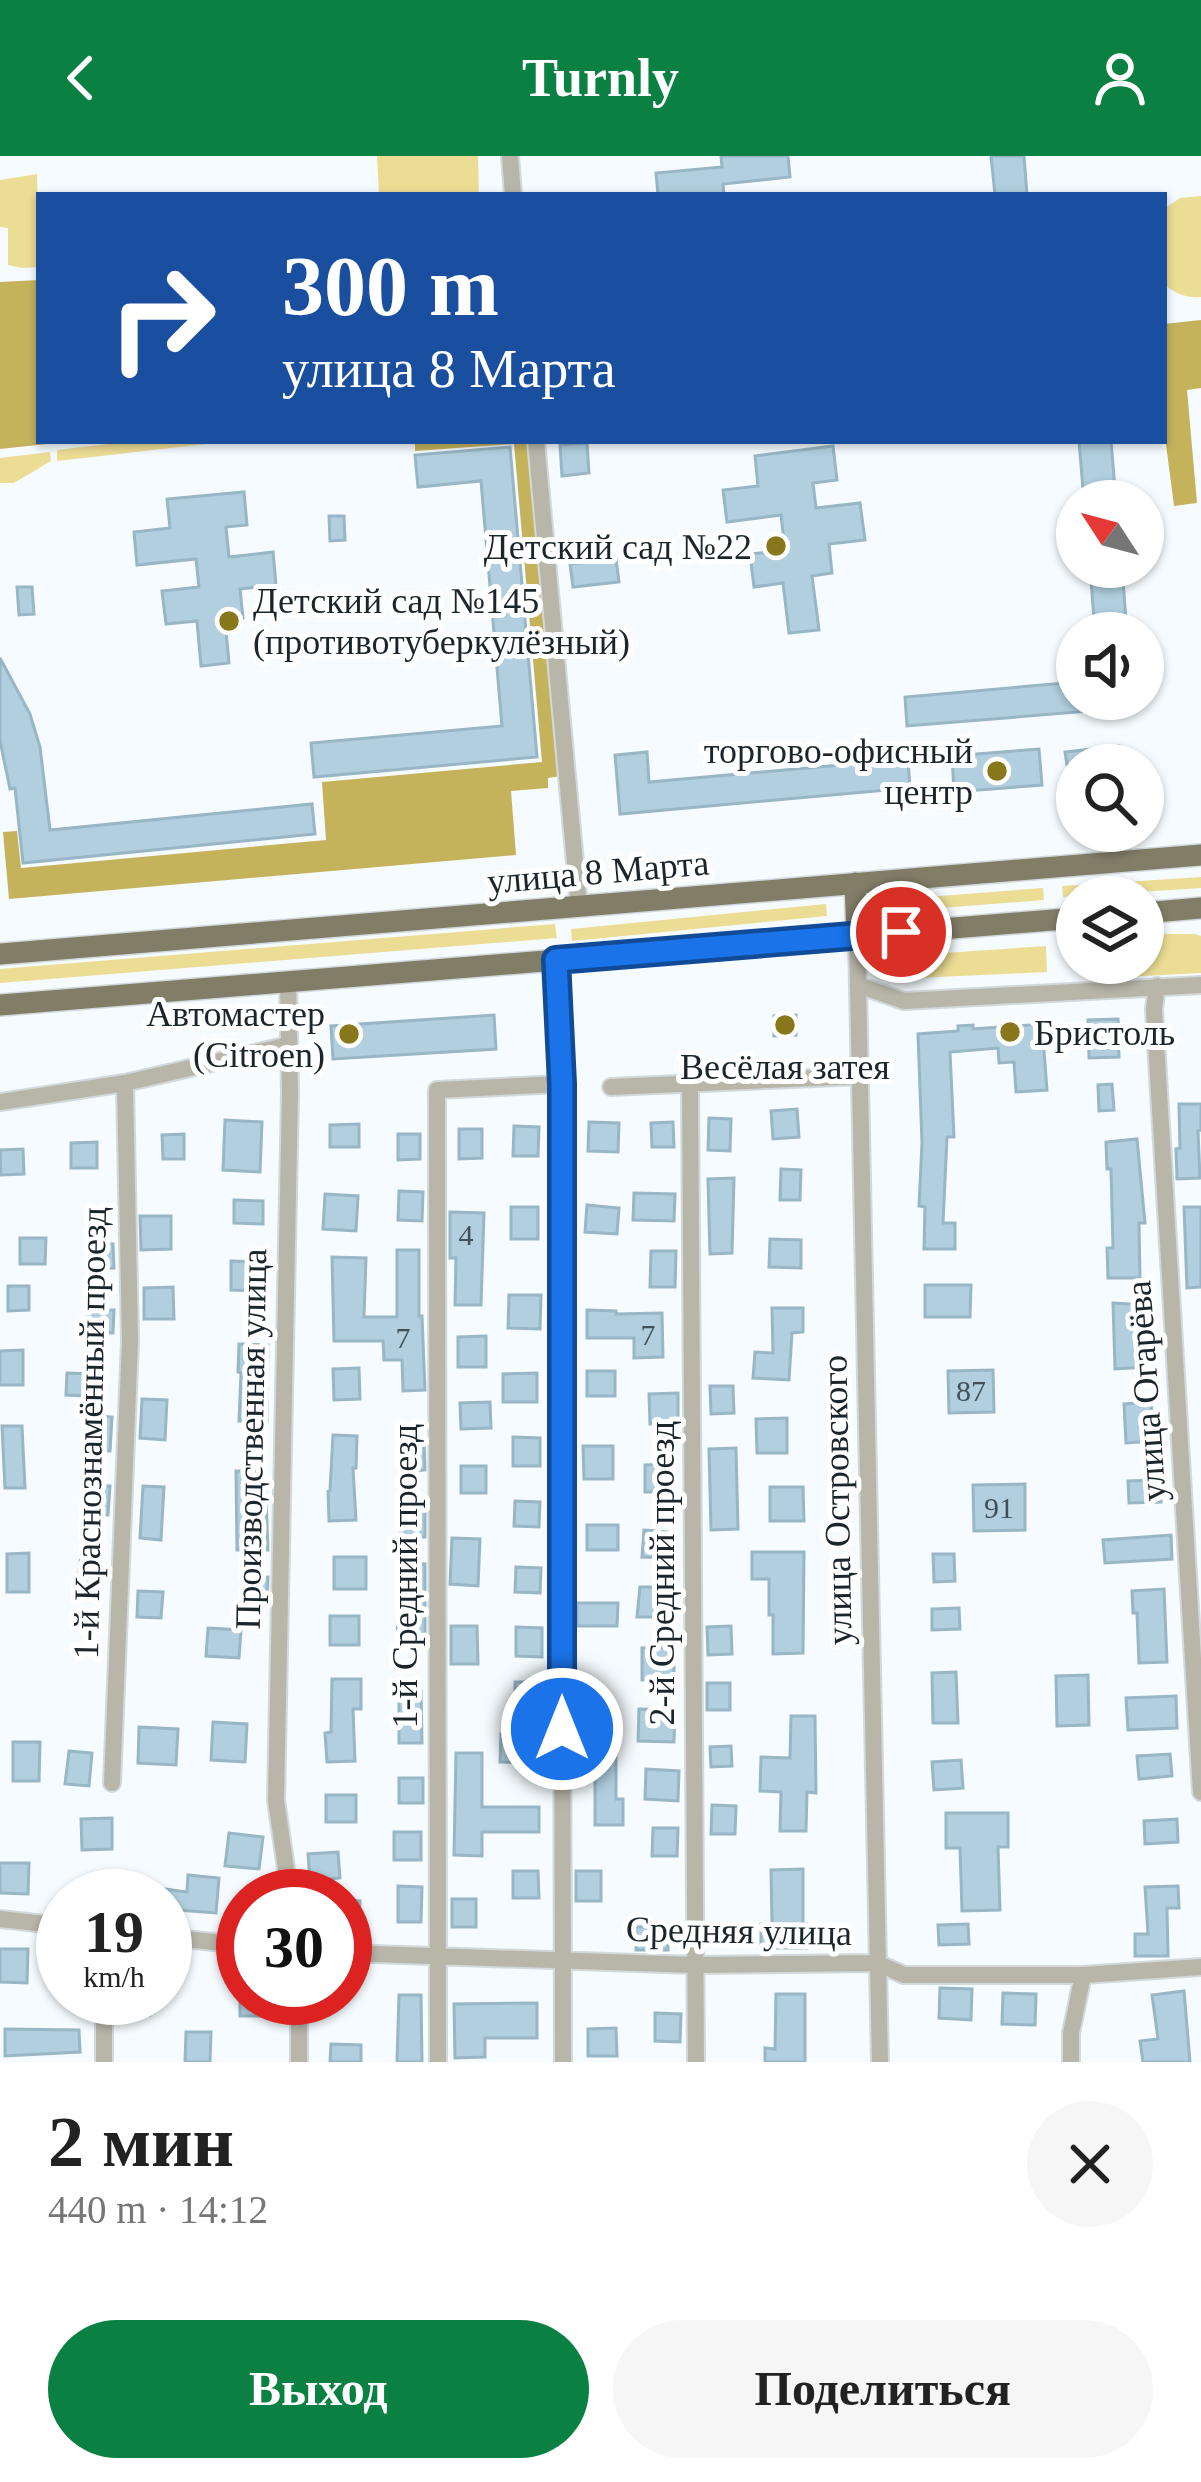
<!DOCTYPE html>
<html lang="ru">
<head>
<meta charset="utf-8">
<style>
	:root { --surface:#fff; --page:#f6f6f6; --text:#222; --muted:#767676; --accent:#0b8043 }
	body { margin:0; font-family:Georgia,serif; background:var(--page); color:var(--text); height:100vh; display:flex; flex-direction:column; font-size:45px; white-space:nowrap }
	* { box-sizing:border-box; margin:0 }
	p { font-size:39px; color:var(--muted) }
	.icon { flex:none; width:66px; height:66px; fill:none; stroke:currentColor; stroke-width:2; stroke-linecap:round; stroke-linejoin:round }
	.map { position:relative; height:1906px; overflow:hidden }
	.sheet { display:flex; flex-direction:column; background:var(--surface); flex:1 }
	.sheet>* { flex:none }
	.banner { position:absolute; left:36px; top:36px; width:1131px; height:252px; border-radius:0px; box-shadow:0 3px 9px #0004; background:#1a4fa0; color:#fff; overflow:hidden }
	.needle { width:78px; rotate:306deg }
	.tools { position:absolute; left:1056px; top:324px; display:grid; gap:24px }
	.tools a { display:grid; place-items:center; width:108px; height:108px; border-radius:50%; background:var(--surface); box-shadow:0 3px 9px #0004; font-size:60px }
	.speed { position:absolute; left:36px; top:1713px; display:flex; gap:24px; font-size:60px; font-weight:700; text-align:center }
	.speed>* { display:grid; place-content:center; width:156px; height:156px; border-radius:50%; background:var(--surface); box-shadow:0 3px 9px #0004; line-height:1 }
	.speed small { font-size:30px; font-weight:400 }
	.speed .limit { border:18px solid #d22; background:#fff; color:#111 }
	.pin { position:absolute; display:grid; place-items:center; width:102px; height:102px; color:#fff; margin:-51px; border:6px solid #fff; border-radius:50%; box-shadow:0 3px 12px #0007 }
	.me { position:absolute; width:132px; margin:-66px; rotate:0deg; stroke-linejoin:round; filter:drop-shadow(0 0 9px #0008) }
	.turn { display:flex; align-items:center; gap:42px; height:252px; padding:0 48px; font-size:54px }
	.turn .icon { width:156px; height:156px; stroke-width:2.5 }
	.turn b { display:block; font-size:84px; line-height:102px }
	.round { display:grid; place-items:center; flex:none; width:126px; height:126px; border-radius:63px; background:var(--page) }
	.summary { display:flex; align-items:center; justify-content:space-between; height:204px; padding:0 48px }
	h1 { font-size:72px; font-weight:700; line-height:90px }
	.cta { display:flex; gap:24px; margin-top:auto; padding:24px 48px }
	.cta a { flex:1; height:138px; border-radius:72px; background:var(--accent); color:#fff; font-size:48px; font-weight:700; line-height:138px; text-align:center }
	.cta a+a { background:var(--page); color:var(--text) }
	header { display:flex; justify-content:space-between; align-items:center; height:156px; padding:0 48px; background:var(--accent); color:#fff; font-size:54px; font-weight:700 }
	.map>svg:first-child { display:block }
	.green { fill:#ecdd95 }
	.forest { fill:#c5b35c }
	.building { fill:#b1cfdf; stroke:#98b6c5; stroke-width:3 }
	.lines { fill:none; stroke-linecap:round; stroke-linejoin:round }
	.minor-casing { stroke:#d2d9dc; stroke-width:20 }
	.major-casing { stroke:#d2d9dc; stroke-width:24 }
	.minor { stroke:#b8b6a9; stroke-width:16 }
	.major { stroke:#827d67; stroke-width:21 }
	.route-casing { stroke:#114b97; stroke-width:30 }
	.route { stroke:#1a73e8; stroke-width:21 }
	.poi-dot { fill:#88771b; stroke:#fff; stroke-width:4.5 }
	.labels { text-anchor:middle; stroke-width:10; stroke-linejoin:round; paint-order:stroke }
	.number-label { font-size:30px; fill:#405059 }
	.poi-label { font-size:36px; fill:#1a262c; stroke:#fff; text-anchor:end }
	.street-label { font-size:36px; fill:#1a262c; stroke:#fff }
</style>
</head>
<body>
<header><svg class="icon" aria-label="back" viewBox="0 0 24 24"><path d="M15 5l-7 7 7 7"/></svg>Turnly<svg class="icon" aria-label="person" viewBox="0 0 24 24"><circle cx="12" cy="8" r="4"/><path d="M4 21q1-7 8-7t8 7"/></svg></header>
<div class="map">
<svg width="1201" height="1906" viewBox="0 0 1201 1906">
	<rect width="100%" height="100%" fill="#f5fbfe"/>
	<!-- green -->
	<path class="green" d="M377,0H478L479,39H379Z
		M37,18L39,111L22,112L8,109V72L0,71V24Z
		M1201,40V141C1185,142 1176,138 1164,128V53L1180,42Z
		M133,285H232L57,305V294Z
		M50,296L51,305L14,327H0V302Z
		M1201,721V732L1063,741L1062,730Z
		M1043,732L1044,744L875,757L874,745Z
		M826,748L827,760L572,785L571,773Z
		M555,768L557,782L0,827V813Z
		M1145,778H1194L1201,780V817L1125,821L1107,807H1143Z
		M1046,790L1047,816L918,822L907,808L914,799Z"/>
	<!-- forest -->
	<path class="forest" d="M39,124V285H47V288L0,293V126Z
		M1201,164V232L1187,234L1197,347L1174,350L1164,273V168Z
		M415,285H528L561,620L548,622V632L511,635L516,699L9,743L3,676L17,675L21,712L326,684L322,626L542,606L514,288L415,295Z"/>
	<!-- building -->
	<path class="building" d="M721,0H788L790,21L723,28L724,39H658L656,17L722,11Z
		M991,0H1024L1027,39H995Z
		M1079,285H1111L1116,345H1084Z
		M587,287L589,317L562,320L560,289Z
		M833,290L837,324L813,327L816,352L860,347L865,384L829,388L832,417L812,420L819,474L789,477L783,427L754,431L750,398L785,394L781,359L727,366L723,334L758,330L755,300Z
		M510,291L537,601L314,621L311,587L502,570L481,325L418,331L415,299Z
		M244,336L247,369L226,371L229,401L273,396L276,429L240,433L243,462L225,464L229,507L201,510L197,465L166,468L162,435L199,431L196,403L137,409L134,376L170,372L167,343Z
		M329,360H344L345,384L330,385Z
		M616,403L619,426L573,431L570,408Z
		M1090,411H1122L1127,477H1095Z
		M17,431H32L34,458L19,459Z
		M0,502L30,558L40,591L50,674L312,648L315,678L23,707L15,632L10,633L0,585Z
		M1077,526V543H1113L1114,553L907,570L905,541Z
		M1119,590L1121,609H1067L1065,596Z
		M1039,593L1042,629L954,636L952,600Z
		M647,596L649,626L908,603L910,632L620,658L615,599Z
		M494,859L496,893L333,903L331,870Z
		M796,859V879L774,880V860Z
		M1118,863L1119,901L1089,902L1088,864Z
		M1042,868L1047,934L1016,936L1014,906L999,907L998,892L950,896L954,981H947L943,1067H955V1093H924L925,1051L919,1050L922,987L918,878L958,875V870L973,869V873Z
		M1112,928L1114,954L1099,955L1098,929Z
		M1179,948H1201V974L1198,975L1200,1022L1177,1023L1176,993L1180,992Z
		M797,953L799,981L773,983L771,955Z
		M709,962L731,963L730,995L708,994Z
		M225,964L262,966L260,1016L223,1014Z
		M589,966L619,967L618,996L588,995Z
		M673,966L674,991H652L651,967Z
		M359,968V991H330V969Z
		M514,970L539,971L538,1000H513Z
		M459,973H482V1002L459,1003Z
		M184,978V1003H163L162,979Z
		M398,978H420V1003L398,1004Z
		M1137,983L1145,1067H1139L1140,1122H1108L1107,1092H1113L1111,1013H1107L1106,986Z
		M97,986V1012H71V987Z
		M23,993L24,1018L1,1019L0,994Z
		M781,1013L801,1014L800,1044H780Z
		M734,1022L732,1097L710,1098L708,1023Z
		M399,1035L423,1036L422,1065L398,1064Z
		M634,1037L675,1038L674,1065L633,1064Z
		M325,1038L358,1040L356,1075L323,1073Z
		M234,1044L263,1045V1068L234,1067Z
		M587,1049L619,1052L617,1078L585,1076Z
		M511,1051H538V1083H511Z
		M1184,1051H1201V1131L1187,1132Z
		M450,1056L484,1057L481,1149H455L456,1102H450Z
		M140,1060H171V1093L141,1094Z
		M20,1082H46L45,1108H20Z
		M770,1083L801,1084V1112L769,1111Z
		M92,1088H113L114,1112L92,1113Z
		M397,1094H419V1160H422L425,1234L403,1235L402,1204H384L383,1185H334L332,1101L366,1102L364,1161H397Z
		M651,1095H676L675,1131H650Z
		M231,1105L261,1106L260,1135L231,1134Z
		M925,1129H971L970,1161H925Z
		M8,1130H29V1154L8,1155Z
		M173,1131L174,1163H144V1132Z
		M509,1139H541L540,1173L508,1172Z
		M1113,1147L1146,1149L1144,1189H1147L1148,1211L1115,1213Z
		M772,1152H803V1176L792,1177L789,1224L753,1222L755,1196L773,1197Z
		M88,1154H114L113,1177L88,1176Z
		M587,1154L616,1155V1158L662,1157L663,1201L634,1202V1182H587Z
		M486,1180V1211H458V1181Z
		M239,1188L268,1189L267,1266L239,1265L241,1217L238,1216Z
		M23,1194V1229H0V1195Z
		M359,1212L360,1243L334,1244L333,1213Z
		M993,1214L994,1256L949,1257L948,1215Z
		M587,1215H615V1240H587Z
		M67,1217L89,1218L88,1240L66,1239Z
		M537,1217V1246H503V1218Z
		M710,1230H733L734,1257L711,1258Z
		M678,1237V1268H650L649,1238Z
		M142,1243L167,1244L165,1284L140,1282Z
		M490,1246L491,1272L461,1273L460,1247Z
		M1151,1246L1154,1285L1126,1287L1124,1248Z
		M88,1259L112,1261L110,1295L86,1294Z
		M787,1262V1297H757L756,1263Z
		M2,1270H22L25,1332H5Z
		M333,1279L357,1280L356,1312H353L356,1364L329,1365L328,1335L330,1334Z
		M513,1281L540,1282V1310H513Z
		M424,1283L425,1314L402,1316L401,1284Z
		M583,1290H613V1323H584Z
		M736,1292L738,1373L711,1374L709,1293Z
		M669,1308L670,1336H645V1309Z
		M461,1310H486V1337H461Z
		M236,1315H265L268,1394H237Z
		M1160,1324L1161,1346L1129,1347L1128,1325Z
		M1025,1328V1374L974,1375L973,1329Z
		M85,1329L110,1330L108,1359L84,1358Z
		M143,1330L164,1331L161,1384L140,1382Z
		M770,1331H803L804,1365H770Z
		M515,1345L540,1346L539,1371L514,1370Z
		M425,1351V1381H400V1352Z
		M587,1369H618V1394H587Z
		M644,1374L668,1376L666,1402L642,1401Z
		M1171,1379L1172,1403L1105,1407L1103,1384Z
		M452,1382L480,1383L478,1430L450,1428Z
		M752,1396H804L803,1497L773,1498V1459H769V1423H752Z
		M29,1397V1436H7V1398Z
		M81,1398L100,1400L97,1428L78,1426Z
		M933,1398H954L955,1425L934,1426Z
		M334,1401H366V1433H334Z
		M407,1408H425V1484L398,1485L397,1463L407,1462Z
		M516,1411L541,1412L540,1437L515,1436Z
		M268,1421L267,1450H250L249,1422Z
		M640,1431H673V1461H637Z
		M1164,1433L1167,1506L1139,1507L1137,1457H1133L1132,1435Z
		M138,1435L163,1436L161,1462L137,1461Z
		M577,1447H618L617,1470H577Z
		M959,1452L960,1473L932,1474V1453Z
		M330,1460H359V1489H330Z
		M451,1470H477L478,1508H451Z
		M731,1470L732,1498L708,1499L707,1471Z
		M516,1471L542,1472V1501L516,1500Z
		M208,1472L241,1474L239,1502L206,1500Z
		M674,1491V1523L642,1524V1492Z
		M956,1516L958,1567H933L932,1517Z
		M1088,1519L1089,1569L1057,1570L1056,1520Z
		M332,1523H361V1553H353L355,1605L327,1606L325,1577L331,1576Z
		M515,1526H541L542,1554H515Z
		M707,1527H730V1554H707Z
		M399,1535H421L422,1587H399Z
		M1176,1540L1177,1572L1128,1574L1126,1542Z
		M639,1553L675,1554L674,1586L638,1585Z
		M791,1560H815L816,1637L807,1636L806,1675H780L781,1636L760,1635L761,1601L790,1602Z
		M213,1566L247,1568L245,1606L211,1604Z
		M139,1571L178,1573L176,1609L138,1607Z
		M501,1578L542,1580L541,1607L500,1606Z
		M13,1586H40L39,1625H13Z
		M731,1590L732,1610L711,1611L710,1591Z
		M69,1595L92,1597L89,1630L65,1628Z
		M456,1597H482V1651H539V1676H482V1700L454,1699Z
		M616,1598V1643H623V1669H595V1621L586,1622V1599Z
		M1170,1598L1172,1620L1139,1623L1137,1600Z
		M961,1604L963,1632L934,1634L932,1606Z
		M646,1613L679,1615L678,1645L645,1643Z
		M399,1622H423V1647H399Z
		M326,1639H356V1666H326Z
		M712,1649L736,1650L735,1678H711Z
		M946,1657H1008V1691H998L1000,1754L962,1755L960,1692H946Z
		M112,1662V1693L82,1694L81,1663Z
		M1177,1663L1178,1686L1145,1688L1144,1665Z
		M653,1672H678L677,1700H652Z
		M394,1676H421V1704H394Z
		M229,1677L263,1681L259,1713L225,1710Z
		M338,1696L340,1722L310,1725L308,1698Z
		M0,1707H29L28,1738L0,1737Z
		M803,1713V1768H807V1792H761V1768H772L771,1714Z
		M513,1715H538L539,1742H513Z
		M576,1715H601V1745H576Z
		M188,1719L219,1722L216,1757L165,1753V1733L187,1736Z
		M398,1730L422,1731L421,1766H398Z
		M1178,1730L1179,1752H1167L1168,1800H1135V1778H1148L1145,1731Z
		M452,1743H476V1771H452Z
		M345,1744L360,1745L359,1771H345Z
		M968,1768L969,1788L939,1789L938,1769Z
		M667,1770L668,1794H636V1771Z
		M0,1793H28L27,1827L0,1826Z
		M940,1832L972,1833L971,1864L939,1862Z
		M1184,1835L1190,1906H1143L1140,1885L1158,1883L1152,1839Z
		M1003,1837L1036,1838L1035,1869L1002,1868Z
		M776,1838H805V1906H765V1892L775,1893Z
		M399,1839H421L422,1906H397Z
		M118,1842H149L150,1859H118Z
		M240,1842H267L266,1860H240Z
		M537,1847V1882H485V1901L455,1902L454,1848Z
		M655,1857L681,1858L680,1886L655,1885Z
		M616,1872L617,1900H588V1873Z
		M5,1873L79,1874L80,1896L5,1900Z
		M186,1876H211L210,1906H185Z
		M331,1888L361,1889V1906H330Z"/>
	<g class="lines">
		<defs>
			<path id="minor" d="M510,0L513,39
				M536,285L579,750
				M857,780L880,1906
				M556,804L561,928L563,1906
				M288,826L290,937L276,1644L290,1740
				M858,829L904,845L1201,829
				M1157,830L1154,853L1201,1636
				M690,927L696,1906
				M611,931L861,920
				M0,946L125,927L289,889
				M112,1627L130,1185L125,927
				M0,1763L63,1770
				M165,1781L243,1789
				M345,1797L694,1809L877,1807L904,1819H1083L1201,1811
				M299,1842V1906
				M104,1906V1842
				M438,1906L437,934L561,928
				M1071,1906V1877L1083,1819"/>
			<path id="major" d="M855,727L857,780
				M1143,757L1201,752
				M0,798L1201,699
				M0,849L1077,762"/>
		</defs>
		<!-- minor casing -->
		<use href="#minor" class="minor-casing"/>
		<!-- major casing -->
		<use href="#major" class="major-casing"/>
		<!-- minor -->
		<use href="#minor" class="minor"/>
		<!-- major -->
		<use href="#major" class="major"/>
	</g>
	<g class="lines">
		<defs>
			<path id="route" d="M562,1573V928L556,804L901,776"/>
		</defs>
		<!-- route casing -->
		<use href="#route" class="route-casing"/>
		<!-- route -->
		<use href="#route" class="route"/>
	</g>
	<!-- markers -->
	<g class="poi-dot">
		<circle cx="776" cy="390" r="12"/>
		<circle cx="229" cy="465" r="12"/>
		<circle cx="997" cy="615" r="12"/>
		<circle cx="785" cy="869" r="12"/>
		<circle cx="1010" cy="876" r="12"/>
		<circle cx="349" cy="878" r="12"/>
	</g>
	<g class="labels">
		<!-- number labels -->
		<g class="number-label">
			<text x="466" y="1089">4</text>
			<text x="648" y="1189">7</text>
			<text x="403" y="1192">7</text>
			<text x="971" y="1245">87</text>
			<text x="999" y="1362">91</text>
		</g>
		<!-- poi labels -->
		<g class="poi-label">
			<text x="752" y="403">Детский сад №22</text>
			<text x="253" y="457" text-anchor="start">Детский сад №145<tspan x="253" dy="41">(противотуберкулёзный)</tspan></text>
			<text x="973" y="607">торгово-офисный<tspan x="973" dy="41">центр</tspan></text>
			<text x="325" y="870">Автомастер<tspan x="325" dy="41">(Citroen)</tspan></text>
			<text x="1034" y="889" text-anchor="start">Бристоль</text>
			<text x="785" y="923" text-anchor="middle">Весёлая затея</text>
		</g>
		<!-- street labels -->
		<g class="street-label">
			<text transform="translate(598 715) rotate(-5)" y="13">улица 8 Марта</text>
			<text transform="translate(1145 1235) rotate(-94)" y="13">улица Огарёва</text>
			<text transform="translate(89 1277) rotate(-89)" y="13">1-й Краснознамённый проезд</text>
			<text transform="translate(250 1283) rotate(-89)" y="13">Производственная улица</text>
			<text transform="translate(836 1344) rotate(-91)" y="13">улица Островского</text>
			<text transform="translate(661 1417) rotate(-90)" y="13">2-й Средний проезд</text>
			<text transform="translate(404 1420) rotate(-90)" y="13">1-й Средний проезд</text>
			<text transform="translate(739 1774) rotate(1)" y="13">Средняя улица</text>
		</g>
	</g>
</svg>
<div class="tools">
<a><svg class="needle" viewBox="-14 -14 28 28"><path d="M0-13l5 13h-10z" fill="#e53935"/><path d="M0 13l5-13h-10z" fill="#767676"/></svg></a>
<a><svg class="icon" aria-label="sound" viewBox="0 0 24 24"><path d="M4 9h4l5-4v14l-5-4H4zM17 9q2 3 0 6"/></svg></a>
<a><svg class="icon" aria-label="search" viewBox="0 0 24 24"><circle cx="10" cy="10" r="6"/><path d="M15 15l6 6"/></svg></a>
<a><svg class="icon" aria-label="layers" viewBox="0 0 24 24"><path d="M12 4l9 5-9 5-9-5zM3 14l9 5 9-5"/></svg></a>
</div>
<div class="speed"><div>19<small>km/h</small></div><div class="limit">30</div></div>
<div class="pin" style="left:901px;top:776px;background:#d93025"><svg class="icon" aria-label="arrive" viewBox="0 0 24 24"><path d="M6 21V4h12l-3 4 3 4H6"/></svg></div>
<svg class="me" style="left:562px;top:1573px" viewBox="-20 -20 40 40"><circle r="17" fill="#1a73e8" stroke="#fff" stroke-width="3"/><path d="M0-11L8 9 0 5-8 9z" fill="#fff"/></svg>
<div class="banner">
<div class="turn"><svg class="icon" aria-label="right" viewBox="0 0 24 24"><path d="M7 20v-9h11M14 6l5 5-5 5"/></svg><div><b>300 m</b>улица 8 Марта</div></div>
</div>
</div>
<section class="sheet">
<div class="summary"><div><h1>2 мин</h1><p>440 m · 14:12</p></div><a class="round"><svg class="icon" aria-label="close" viewBox="0 0 24 24"><path d="M6 6l12 12M18 6L6 18"/></svg></a></div>
<div class="cta"><a>Выход</a><a>Поделиться</a></div>
</section>
</body>
</html>
